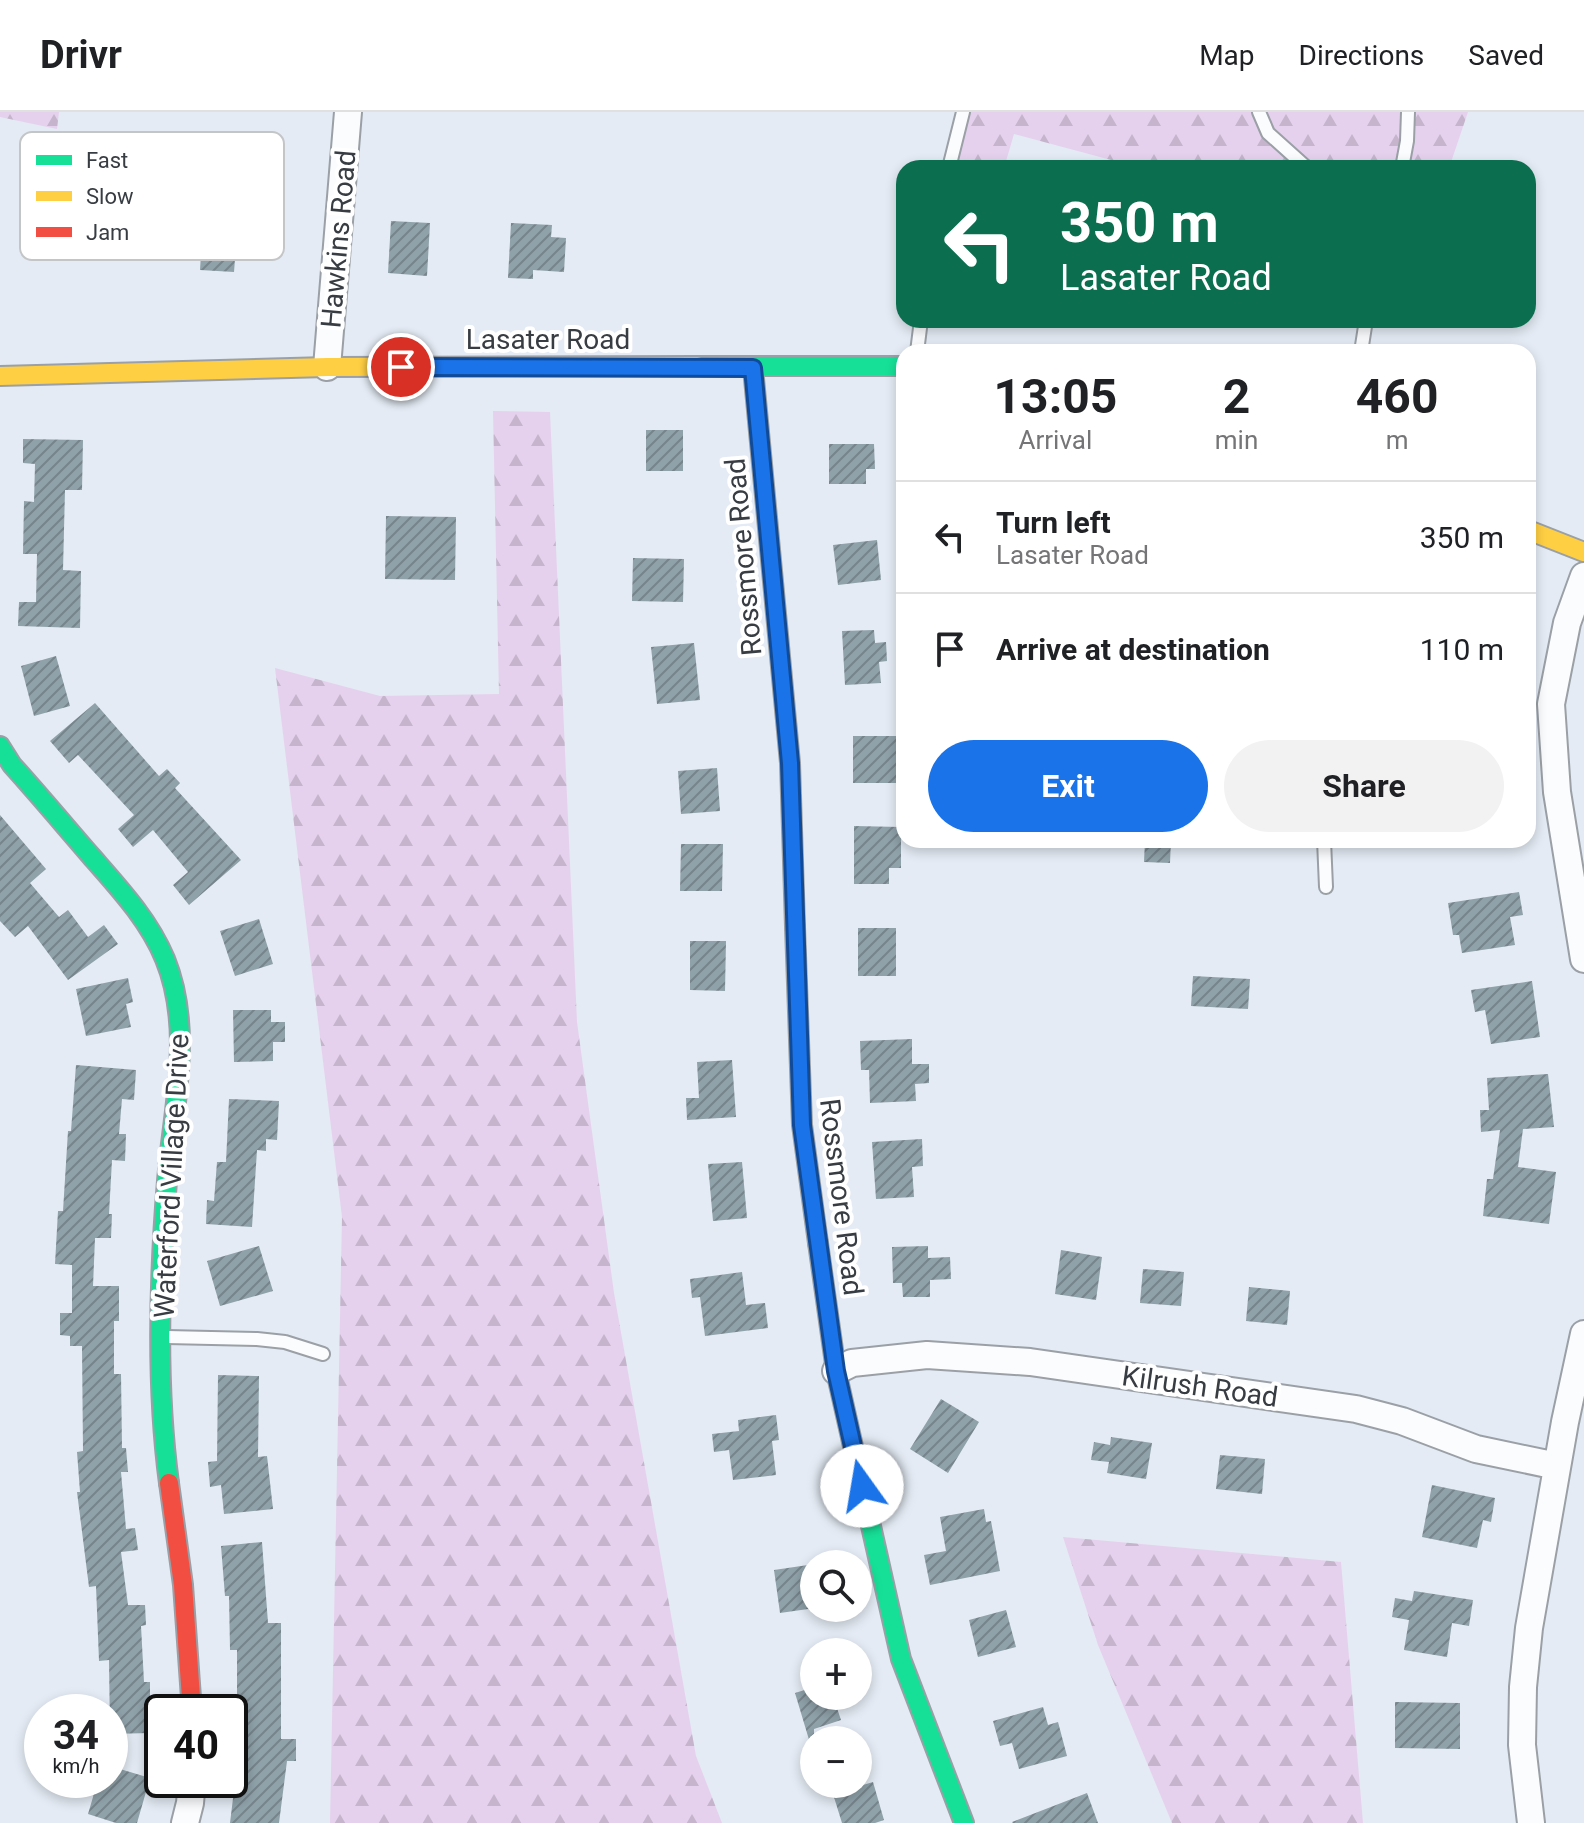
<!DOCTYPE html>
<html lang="en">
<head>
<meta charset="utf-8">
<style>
	:root { --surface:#fff; --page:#f2f2f2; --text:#202124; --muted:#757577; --line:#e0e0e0; --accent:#1a73e8 }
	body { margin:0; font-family:Roboto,sans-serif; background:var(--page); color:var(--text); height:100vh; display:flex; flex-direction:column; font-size:30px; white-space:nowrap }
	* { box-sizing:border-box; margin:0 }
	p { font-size:26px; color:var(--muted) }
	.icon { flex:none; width:44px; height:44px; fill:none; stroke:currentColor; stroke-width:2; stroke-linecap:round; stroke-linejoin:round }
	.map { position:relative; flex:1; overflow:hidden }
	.panel { position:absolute; left:896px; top:232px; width:640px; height:504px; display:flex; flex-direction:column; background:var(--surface); border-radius:24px; box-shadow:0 4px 12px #0003 }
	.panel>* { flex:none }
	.guide { position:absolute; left:896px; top:48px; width:640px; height:168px; border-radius:24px; box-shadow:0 4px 12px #0003; background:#0b6e4f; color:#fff; overflow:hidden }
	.controls { position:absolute; left:800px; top:1438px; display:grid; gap:16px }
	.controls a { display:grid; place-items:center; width:72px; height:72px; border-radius:50%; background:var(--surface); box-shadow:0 4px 12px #0003; font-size:40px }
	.speed { position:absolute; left:24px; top:1582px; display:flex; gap:16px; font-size:40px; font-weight:700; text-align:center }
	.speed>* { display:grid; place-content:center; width:104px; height:104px; border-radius:50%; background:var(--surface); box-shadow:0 4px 12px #0003; line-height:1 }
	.speed small { font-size:20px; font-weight:400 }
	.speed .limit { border:4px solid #111; border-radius:12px; background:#fff; color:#111 }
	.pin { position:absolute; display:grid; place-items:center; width:68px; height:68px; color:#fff; margin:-34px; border:4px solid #fff; border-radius:50%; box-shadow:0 2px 8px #0007 }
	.me { position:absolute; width:88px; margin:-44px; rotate:347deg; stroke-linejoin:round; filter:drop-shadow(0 0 6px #0008) }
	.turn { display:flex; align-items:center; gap:28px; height:168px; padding:0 32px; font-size:36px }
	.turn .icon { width:104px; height:104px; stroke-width:2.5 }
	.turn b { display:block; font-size:56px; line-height:68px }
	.eta { display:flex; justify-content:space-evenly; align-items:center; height:136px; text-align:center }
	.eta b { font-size:48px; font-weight:700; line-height:56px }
	.primary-button { display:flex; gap:16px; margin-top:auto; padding:16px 32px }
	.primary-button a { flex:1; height:92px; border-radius:48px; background:var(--accent); color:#fff; font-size:32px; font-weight:700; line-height:92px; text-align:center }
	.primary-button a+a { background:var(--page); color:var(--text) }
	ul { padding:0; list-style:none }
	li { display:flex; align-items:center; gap:24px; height:112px; padding:0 32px; border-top:2px solid var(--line) }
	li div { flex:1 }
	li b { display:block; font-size:30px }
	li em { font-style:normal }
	header { display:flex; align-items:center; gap:48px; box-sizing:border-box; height:112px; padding:0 40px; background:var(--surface); border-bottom:2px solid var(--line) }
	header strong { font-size:38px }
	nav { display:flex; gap:44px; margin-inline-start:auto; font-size:28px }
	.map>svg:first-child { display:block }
	.forest { fill:url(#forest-firs) }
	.building { fill:url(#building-hatch) }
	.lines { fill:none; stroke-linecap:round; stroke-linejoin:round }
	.lane-casing { stroke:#9aa0a6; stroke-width:16 }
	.street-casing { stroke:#9aa0a6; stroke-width:30 }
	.fast-casing { stroke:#9aa0a6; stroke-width:22 }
	.slow-casing { stroke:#9aa0a6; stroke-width:22 }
	.jam-casing { stroke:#9aa0a6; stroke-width:22 }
	.lane { stroke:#fbfcfd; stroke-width:12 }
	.street { stroke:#fbfcfd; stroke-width:26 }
	.fast { stroke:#16e098; stroke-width:18 }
	.slow { stroke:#ffcf43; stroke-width:18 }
	.jam { stroke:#f24e42; stroke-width:18 }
	.route-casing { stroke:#114b97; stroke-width:20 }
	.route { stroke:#1a73e8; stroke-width:14 }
	.labels { text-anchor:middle; stroke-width:8; stroke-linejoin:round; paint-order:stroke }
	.street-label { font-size:28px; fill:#383d43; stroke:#fff }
	.key { fill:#fff; stroke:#c3c5c7; stroke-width:2 }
	.key-label { font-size:22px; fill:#383d43 }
</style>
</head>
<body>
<header>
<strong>Drivr</strong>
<nav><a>Map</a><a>Directions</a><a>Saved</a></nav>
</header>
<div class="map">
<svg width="1584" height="1711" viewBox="0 0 1584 1711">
	<defs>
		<pattern id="forest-firs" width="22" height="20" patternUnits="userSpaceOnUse" patternTransform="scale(2)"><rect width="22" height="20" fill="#e5d1ed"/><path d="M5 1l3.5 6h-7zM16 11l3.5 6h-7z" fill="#c5b4cc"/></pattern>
		<pattern id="building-hatch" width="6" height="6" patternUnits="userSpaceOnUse" patternTransform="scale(2)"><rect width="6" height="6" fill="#8fa1a9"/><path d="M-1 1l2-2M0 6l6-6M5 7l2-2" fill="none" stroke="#76848b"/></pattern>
	</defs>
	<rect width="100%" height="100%" fill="#e4ebf4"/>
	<!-- forest -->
	<path class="forest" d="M0,0H59L57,17L0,5Z
		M965,0H1468L1449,56H1141L1014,22L1004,56H956Z
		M493,299L550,300L577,910L614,1181L696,1644L722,1711H330L342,1105L275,556L380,584L499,582Z
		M1063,1425L1341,1450L1363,1711H1172L1098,1533Z"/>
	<!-- building -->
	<path class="building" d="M204,95L240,97L239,112H248L245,148L235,147L234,160L200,158Z
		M391,109L430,111L427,164L388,161Z
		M511,111L552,113L551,125L566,126L564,160L533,158V167L508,166Z
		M646,318H683V359H646Z
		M23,327L83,328L82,378H65L63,458L81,459L80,516L18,514L19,490H36L37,442H23L24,389L34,390L35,352L23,351Z
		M829,332H874L875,357H866V372H829Z
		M386,404L456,405L455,468L385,467Z
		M877,428L881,468L838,473L833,433Z
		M633,446L684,447L683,490L632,489Z
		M874,518L875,531L886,530L887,549L879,550L881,571L845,573L842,519Z
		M694,531L700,588L657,592L651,535Z
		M56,544L70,594L34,604L21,554Z
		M95,591L159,664L167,657L180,671L175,676L241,748L189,793L173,773L188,760L153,718L133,735L118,717L134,703L78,643L69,651L50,629Z
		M853,624H904V671H853Z
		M717,656L720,699L681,702L678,659Z
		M0,703L46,757L30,771L59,805L68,798L88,825L104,813L118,832L68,868L28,814L15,825L0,809Z
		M854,714L901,715V756H889V772H854Z
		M1145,728H1171L1170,751L1144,750Z
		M681,732H723L722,779H680Z
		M1519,780L1523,803L1510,805L1515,833L1462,841L1459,823H1453L1448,791Z
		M259,807L273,852L235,864L220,819Z
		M858,816H896V864H858Z
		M690,829H726L725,879L690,878Z
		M1193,864L1250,867L1248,897L1191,894Z
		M128,866L133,890L126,892L131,915L86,924L76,877Z
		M1532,869L1540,925L1491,932L1485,898L1475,900L1471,878Z
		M233,898H271V910H285V930H273V949L234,950Z
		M912,927V952H929V971L915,972L916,989L870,991L869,958H861L860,929Z
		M732,948L736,1005L687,1008L686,986H699L697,950Z
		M76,953L136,958L134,988L122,987L119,1022H126L125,1049L112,1048L109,1102H112L111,1126H95L93,1174H119V1209H114V1262H121L122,1336H126L128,1360H121L126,1417L135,1416L138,1438L121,1440L128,1493H145L146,1513L141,1514L144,1570H150V1621L110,1622L109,1548L99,1549L96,1474L89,1475L77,1380H80L77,1340L83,1339L82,1234H70V1224L60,1223V1201H72V1153L55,1152L58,1099H63L68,1019H71Z
		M1548,962L1554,1015L1523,1017L1518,1055L1556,1060L1549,1112L1483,1104L1487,1067H1493L1500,1018L1481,1020L1480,998H1489L1487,966Z
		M229,987L279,989L277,1028L266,1027V1039L257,1038L252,1115L206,1112L207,1088L214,1089L217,1050H226Z
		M922,1027L923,1054L912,1055L914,1085L876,1087L872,1030Z
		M742,1050L747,1106L713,1109L708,1052Z
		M259,1134L273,1179L220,1194L207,1149Z
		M928,1134V1146L950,1145L951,1167L930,1168V1185H903L902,1171H893L892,1135Z
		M1061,1138L1102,1145L1096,1188L1055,1182Z
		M1143,1157L1184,1160L1181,1194L1140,1191Z
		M742,1160L746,1193L765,1191L768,1216L705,1224L700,1185L692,1186L690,1167Z
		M1249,1175L1290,1179L1287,1213L1246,1209Z
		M218,1263L259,1264L258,1345L267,1344L273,1397L224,1402L221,1373L210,1375L208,1350L217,1349Z
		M941,1287L979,1310L948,1361L910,1337Z
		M776,1303L779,1328L772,1329L776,1363L733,1368L729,1338L714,1340L712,1322L739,1319L738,1308Z
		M1111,1325L1152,1331L1146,1367L1107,1361L1109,1350L1091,1348L1094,1330L1110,1333Z
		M1220,1343L1265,1347L1262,1382L1216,1377Z
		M1432,1373L1495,1386L1491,1410L1483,1408L1477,1436L1422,1425Z
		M984,1397L986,1410L991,1409L1000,1459L930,1473L924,1443L946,1439L940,1405Z
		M262,1430L268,1511H281V1627H296V1649H287L279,1711H230L235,1670H238V1617H231V1594H237V1538H230L229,1484H225L221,1434Z
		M808,1453L815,1496L780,1501L774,1458Z
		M1414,1479L1473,1488L1469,1514L1452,1511L1447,1545L1404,1538L1409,1508L1392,1505L1395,1486L1412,1489Z
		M1006,1498L1016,1535L978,1545L969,1508Z
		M814,1575V1584H833L841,1608L814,1617V1630L810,1631L795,1581Z
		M1395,1590L1460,1591V1637L1395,1636Z
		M1043,1595L1048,1613L1058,1610L1067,1644L1019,1657L1012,1631L1000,1634L993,1609Z
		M110,1654L150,1666L137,1711H116L88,1702L98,1668H110Z
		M873,1670L884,1708L875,1711H842L833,1682Z
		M1087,1681L1098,1711H1013L1012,1710Z"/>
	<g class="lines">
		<defs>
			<path id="lane" d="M1259,0L1268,21L1307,56
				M949,56L963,0
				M1402,56L1407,29L1408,0
				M917,240L921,208
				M1361,240L1366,208
				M1324,728L1326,775
				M167,1225L257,1227L285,1230L323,1242"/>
			<path id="street" d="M327,255L348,0
				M1584,464L1567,511L1551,592L1557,680L1584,847
				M836,1259L852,1251L927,1243L1030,1250L1356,1297L1402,1309L1476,1337L1557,1354
				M185,1711L190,1691L192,1668
				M1531,1711L1522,1633L1523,1575L1529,1516L1565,1310L1584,1222"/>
			<path id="fast" d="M697,254H904
				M0,634L12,653C39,683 65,714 91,744C119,776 149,808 165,847C194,918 173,996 167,1069C159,1167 156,1274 169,1371
				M818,1131L836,1259L901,1547L964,1711"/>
			<path id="slow" d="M753,256L790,651L795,815
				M0,264L327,255L697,254
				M1528,418L1584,440"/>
			<path id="jam" d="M795,815L802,1013L818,1131
				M169,1371L183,1473L192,1600"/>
		</defs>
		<!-- lane casing -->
		<use href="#lane" class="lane-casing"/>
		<!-- street casing -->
		<use href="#street" class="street-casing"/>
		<!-- fast casing -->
		<use href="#fast" class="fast-casing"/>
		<!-- slow casing -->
		<use href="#slow" class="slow-casing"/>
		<!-- jam casing -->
		<use href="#jam" class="jam-casing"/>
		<!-- lane -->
		<use href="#lane" class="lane"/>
		<!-- street -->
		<use href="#street" class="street"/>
		<!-- fast -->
		<use href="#fast" class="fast"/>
		<!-- slow -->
		<use href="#slow" class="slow"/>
		<!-- jam -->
		<use href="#jam" class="jam"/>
	</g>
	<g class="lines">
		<defs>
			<path id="route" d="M401,255L753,256L790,651L802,1013L836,1259L862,1374"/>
		</defs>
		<!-- route casing -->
		<use href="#route" class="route-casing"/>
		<!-- route -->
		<use href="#route" class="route"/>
	</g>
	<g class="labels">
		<!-- street labels -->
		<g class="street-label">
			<text transform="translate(338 127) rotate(-85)" y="10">Hawkins Road</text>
			<text x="548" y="237">Lasater Road</text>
			<text transform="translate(743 445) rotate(-95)" y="10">Rossmore Road</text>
			<text transform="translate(171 1064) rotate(-87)" y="10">Waterford Village Drive</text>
			<text transform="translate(842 1085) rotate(83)" y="10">Rossmore Road</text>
			<text transform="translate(1200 1274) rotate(8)" y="10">Kilrush Road</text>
		</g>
	</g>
	<!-- legend -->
	<rect x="20" y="20" width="264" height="128" rx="12" class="key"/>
	<rect x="36" y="43" width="36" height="10" fill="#16e098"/>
	<rect x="36" y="79" width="36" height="10" fill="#ffcf43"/>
	<rect x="36" y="115" width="36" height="10" fill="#f24e42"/>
	<g class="key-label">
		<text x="86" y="56">Fast</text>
		<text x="86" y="92">Slow</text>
		<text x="86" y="128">Jam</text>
	</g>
</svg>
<div class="controls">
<a><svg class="icon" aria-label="search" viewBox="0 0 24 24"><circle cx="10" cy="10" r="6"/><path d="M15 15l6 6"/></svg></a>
<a>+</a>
<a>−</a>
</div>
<div class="speed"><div>34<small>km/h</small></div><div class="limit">40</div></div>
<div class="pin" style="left:401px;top:255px;background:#d93025"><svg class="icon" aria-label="arrive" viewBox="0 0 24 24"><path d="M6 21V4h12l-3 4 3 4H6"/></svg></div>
<svg class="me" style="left:862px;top:1374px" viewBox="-20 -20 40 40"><circle r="19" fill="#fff"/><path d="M0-13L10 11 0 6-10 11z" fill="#1a73e8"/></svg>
<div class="guide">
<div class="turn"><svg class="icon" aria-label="left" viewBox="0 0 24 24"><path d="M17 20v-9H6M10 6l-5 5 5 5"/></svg><div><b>350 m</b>Lasater Road</div></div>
</div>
<section class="panel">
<div class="eta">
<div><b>13:05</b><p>Arrival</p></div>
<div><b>2</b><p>min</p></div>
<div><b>460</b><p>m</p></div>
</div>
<ul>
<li><svg class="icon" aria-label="left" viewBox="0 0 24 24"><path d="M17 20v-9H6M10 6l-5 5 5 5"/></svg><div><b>Turn left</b><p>Lasater Road</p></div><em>350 m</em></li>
<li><svg class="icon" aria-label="arrive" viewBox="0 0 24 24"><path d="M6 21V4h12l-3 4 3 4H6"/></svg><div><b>Arrive at destination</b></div><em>110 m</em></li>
</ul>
<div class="primary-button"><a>Exit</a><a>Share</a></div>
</section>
</div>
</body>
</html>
